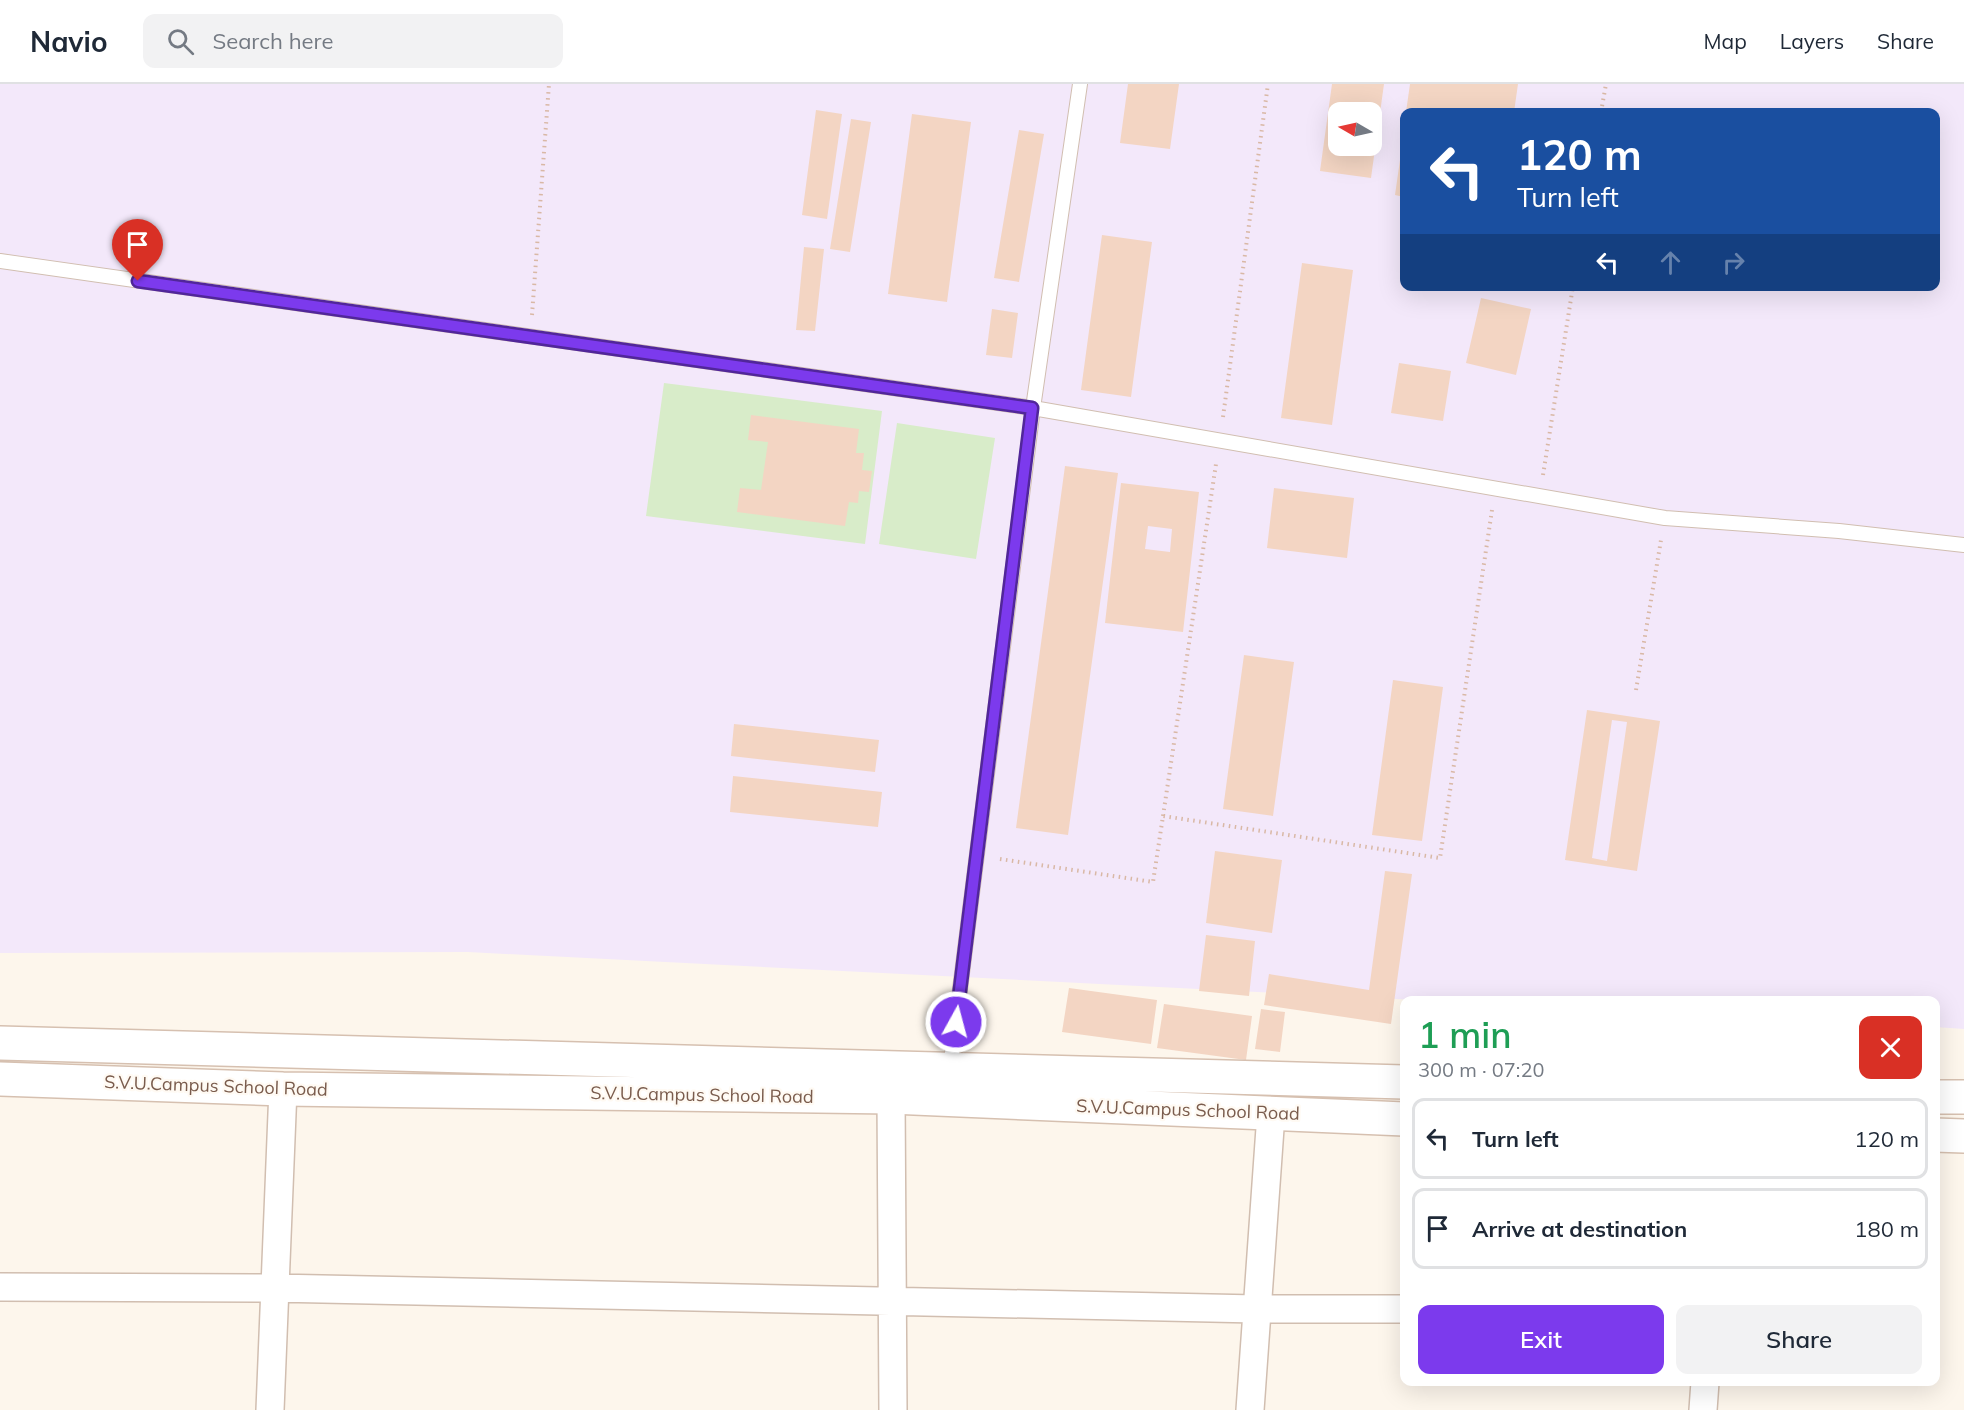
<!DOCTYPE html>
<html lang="en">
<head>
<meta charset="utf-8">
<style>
	:root { --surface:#fff; --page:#f2f2f3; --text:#1f2937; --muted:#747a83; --line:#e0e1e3; --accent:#7c3aed }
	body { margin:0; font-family:Mulish,sans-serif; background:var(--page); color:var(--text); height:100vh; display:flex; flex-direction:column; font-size:22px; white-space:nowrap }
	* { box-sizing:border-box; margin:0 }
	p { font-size:20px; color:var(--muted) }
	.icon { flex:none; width:33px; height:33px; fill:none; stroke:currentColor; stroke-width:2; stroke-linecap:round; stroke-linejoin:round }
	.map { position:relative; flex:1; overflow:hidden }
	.sheet { position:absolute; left:1400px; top:912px; width:540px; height:390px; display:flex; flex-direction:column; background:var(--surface); border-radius:12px; box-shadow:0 6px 24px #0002 }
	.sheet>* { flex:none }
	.hud { position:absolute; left:1400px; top:24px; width:540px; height:183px; border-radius:12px; box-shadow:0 6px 24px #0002; background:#1a4fa0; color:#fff; overflow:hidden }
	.needle { width:39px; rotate:279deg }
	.controls { position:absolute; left:1328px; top:18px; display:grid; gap:12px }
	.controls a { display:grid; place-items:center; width:54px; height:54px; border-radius:12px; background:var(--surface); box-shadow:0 6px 24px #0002; font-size:30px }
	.pin { position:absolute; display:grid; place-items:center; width:51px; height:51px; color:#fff; margin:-62px -26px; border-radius:50% 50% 50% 0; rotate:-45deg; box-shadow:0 0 6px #0007 }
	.pin .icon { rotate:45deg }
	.me { position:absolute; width:66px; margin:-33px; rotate:7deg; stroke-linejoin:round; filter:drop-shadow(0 0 4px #0008) }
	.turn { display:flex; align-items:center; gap:21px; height:126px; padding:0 18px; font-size:27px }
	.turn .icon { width:78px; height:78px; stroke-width:2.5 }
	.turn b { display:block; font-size:42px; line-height:51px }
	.lanes { display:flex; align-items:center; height:57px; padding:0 18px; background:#0003; justify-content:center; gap:30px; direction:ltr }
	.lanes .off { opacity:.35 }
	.round { display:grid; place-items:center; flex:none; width:63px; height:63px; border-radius:12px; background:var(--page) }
	.head { display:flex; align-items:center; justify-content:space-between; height:102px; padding:0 18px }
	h1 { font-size:36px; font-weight:600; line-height:45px; color:#1e9e55 }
	.primary-button { display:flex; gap:12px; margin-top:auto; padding:12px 18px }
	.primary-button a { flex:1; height:69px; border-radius:12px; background:var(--accent); color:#fff; font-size:24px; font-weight:600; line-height:69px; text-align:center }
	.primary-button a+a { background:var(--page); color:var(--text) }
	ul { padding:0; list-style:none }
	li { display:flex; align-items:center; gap:18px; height:81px; margin:0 12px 9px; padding:0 6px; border:3px solid var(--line); border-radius:12px }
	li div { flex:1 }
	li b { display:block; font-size:22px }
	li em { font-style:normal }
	header { display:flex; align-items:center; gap:36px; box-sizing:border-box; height:84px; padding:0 30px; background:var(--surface); border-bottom:2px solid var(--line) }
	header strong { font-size:28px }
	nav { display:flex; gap:33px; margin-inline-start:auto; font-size:21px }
	.search { width:420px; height:54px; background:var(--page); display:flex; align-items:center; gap:15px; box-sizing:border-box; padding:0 21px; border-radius:12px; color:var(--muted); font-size:22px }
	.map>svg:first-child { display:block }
	.education { fill:#f3e8fa; fill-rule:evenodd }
	.green { fill:#d8ecc9 }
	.building { fill:#f3d5c3; fill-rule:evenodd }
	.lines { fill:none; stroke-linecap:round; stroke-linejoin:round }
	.lane-casing { stroke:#d1beb0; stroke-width:16 }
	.street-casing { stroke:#d1beb0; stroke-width:30 }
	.secondary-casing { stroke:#d6c0b0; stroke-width:36 }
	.path { stroke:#d9b8a5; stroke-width:4; stroke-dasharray:1.5 4.5; stroke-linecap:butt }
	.lane { stroke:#fff; stroke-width:14 }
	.street { stroke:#fff; stroke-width:27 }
	.secondary { stroke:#fff; stroke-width:33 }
	.route-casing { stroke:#51269a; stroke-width:15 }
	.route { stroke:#7c3aed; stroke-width:10 }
	.labels { text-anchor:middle; stroke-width:4.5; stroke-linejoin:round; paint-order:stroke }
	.street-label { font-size:18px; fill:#7a5c4d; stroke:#fffaf3 }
</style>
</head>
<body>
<header>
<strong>Navio</strong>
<div class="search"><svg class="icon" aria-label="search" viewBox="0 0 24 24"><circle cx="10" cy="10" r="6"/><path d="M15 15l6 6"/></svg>Search here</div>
<nav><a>Map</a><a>Layers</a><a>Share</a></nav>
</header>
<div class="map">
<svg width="1964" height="1326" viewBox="0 0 1964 1326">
	<rect width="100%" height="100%" fill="#fdf6ec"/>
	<!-- education -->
	<path class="education" d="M0,0H1964V945L1935,943V916H1416L468,868L0,869ZM1338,28H1371V62H1338ZM1404,28H1935V202H1404Z"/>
	<!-- green -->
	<path class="green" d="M664,299L882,327L865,460L646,432Z
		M897,339L995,354L976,475L879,460Z"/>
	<!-- building -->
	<path class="building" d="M1128,0H1179L1170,65L1120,59Z
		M1332,0H1384L1371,94L1320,87ZM1338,28H1371V62H1338Z
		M1410,0H1518L1514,28H1406Z
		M816,26L842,30L827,135L802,131Z
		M912,30L971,38L947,218L888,210Z
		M851,35L871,38L850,168L830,165Z
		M1019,46L1044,50L1019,198L994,194Z
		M1403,55H1404V113L1395,111Z
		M1102,151L1152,158L1131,313L1081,306Z
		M804,163L824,165L815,247L796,246Z
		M1302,179L1353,186L1332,341L1281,334Z
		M1481,214L1531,225L1516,291L1466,279Z
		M992,225L1018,229L1012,274L986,271Z
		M1399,279L1451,287L1443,337L1391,329Z
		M751,331L859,345L856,369H864L862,386L872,387L869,408L859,407L858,419L849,418L845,442L737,428L740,404L761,406L768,358L748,356Z
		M1065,382L1118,389L1068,751L1016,744Z
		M1121,399L1199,408L1183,548L1105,539ZM1148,442L1172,445L1170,468L1145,465Z
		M1274,404L1354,414L1347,474L1267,464Z
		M1244,571L1294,578L1273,732L1223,725Z
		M1393,596L1443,603L1422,757L1372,751Z
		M1587,626L1660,637L1637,787L1565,776ZM1612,636L1627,638L1607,777L1592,774Z
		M734,640L879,656L875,688L731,672Z
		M733,692L882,708L878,743L730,728Z
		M1215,767L1282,776L1272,849L1206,839Z
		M1385,787L1412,790L1391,940L1264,921L1269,890L1369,906Z
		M1206,851L1255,857L1249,912L1199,907Z
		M1069,904L1157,916L1151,960L1062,948Z
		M1164,920L1252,932L1246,976L1157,964Z
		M1261,925L1285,928L1280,968L1255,965Z"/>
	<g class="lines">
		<defs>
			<path id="lane" d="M0,177L1033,324L1080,0
				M950,985L1033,324L1665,434L1839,447L1964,461"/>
			<path id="street" d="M891,1013L893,1326
				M0,1203L275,1204L1256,1225H1404
				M270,1326L283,1005
				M1250,1326L1271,1030
				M1703,1326L1705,1298"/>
			<path id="secondary" d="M0,959L1404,998
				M0,995L283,1005L891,1013L1404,1035
				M1935,1013H1964
				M1935,1051L1964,1052"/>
		</defs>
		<!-- lane casing -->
		<use href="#lane" class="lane-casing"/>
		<!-- street casing -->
		<use href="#street" class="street-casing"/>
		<!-- secondary casing -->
		<use href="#secondary" class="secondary-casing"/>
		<!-- path -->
		<path class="path" d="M1601,28L1606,0
			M532,231L549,0
			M1223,333L1268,0
			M1543,391L1573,202
			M1636,606L1661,456
			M1163,732L1216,380
			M1000,775L1153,798L1163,732L1440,774L1492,426"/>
		<!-- lane -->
		<use href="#lane" class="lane"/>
		<!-- street -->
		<use href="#street" class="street"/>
		<!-- secondary -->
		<use href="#secondary" class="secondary"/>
	</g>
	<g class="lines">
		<defs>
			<path id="route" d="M138,197L1032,324L956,938"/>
		</defs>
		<!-- route casing -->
		<use href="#route" class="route-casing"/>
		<!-- route -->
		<use href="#route" class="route"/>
	</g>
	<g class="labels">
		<!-- street labels -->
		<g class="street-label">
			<text transform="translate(216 1002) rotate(2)" y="6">S.V.U.Campus School Road</text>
			<text transform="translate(702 1011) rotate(1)" y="6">S.V.U.Campus School Road</text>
			<text transform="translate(1188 1026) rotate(2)" y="6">S.V.U.Campus School Road</text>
		</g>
	</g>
</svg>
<div class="controls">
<a><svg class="needle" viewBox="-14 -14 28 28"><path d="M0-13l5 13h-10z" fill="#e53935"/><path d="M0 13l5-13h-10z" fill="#747a83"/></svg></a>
</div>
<div class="pin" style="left:138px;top:197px;background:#d93025"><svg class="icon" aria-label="arrive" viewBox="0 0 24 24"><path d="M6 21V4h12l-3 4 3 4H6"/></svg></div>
<svg class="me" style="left:956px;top:938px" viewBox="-20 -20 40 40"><circle r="17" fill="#7c3aed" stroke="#fff" stroke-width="3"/><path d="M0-11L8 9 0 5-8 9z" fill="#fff"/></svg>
<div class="hud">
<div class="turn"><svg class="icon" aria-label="left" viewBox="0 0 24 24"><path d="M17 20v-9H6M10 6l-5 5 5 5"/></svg><div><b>120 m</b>Turn left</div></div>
<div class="lanes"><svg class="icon" aria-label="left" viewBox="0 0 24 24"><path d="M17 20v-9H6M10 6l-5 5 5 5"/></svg><svg class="icon off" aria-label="ahead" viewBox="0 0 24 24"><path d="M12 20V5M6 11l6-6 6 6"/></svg><svg class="icon off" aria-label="right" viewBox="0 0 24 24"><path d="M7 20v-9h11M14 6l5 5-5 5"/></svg></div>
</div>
<section class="sheet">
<div class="head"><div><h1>1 min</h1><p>300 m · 07:20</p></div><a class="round" style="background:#d93025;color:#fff"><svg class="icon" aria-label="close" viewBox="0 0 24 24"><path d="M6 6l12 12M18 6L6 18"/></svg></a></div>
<ul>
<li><svg class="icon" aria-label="left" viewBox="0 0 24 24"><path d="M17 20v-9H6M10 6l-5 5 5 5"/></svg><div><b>Turn left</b></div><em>120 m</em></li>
<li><svg class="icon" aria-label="arrive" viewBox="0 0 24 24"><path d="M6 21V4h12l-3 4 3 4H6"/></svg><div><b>Arrive at destination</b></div><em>180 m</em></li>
</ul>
<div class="primary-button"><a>Exit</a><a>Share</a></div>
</section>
</div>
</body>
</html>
